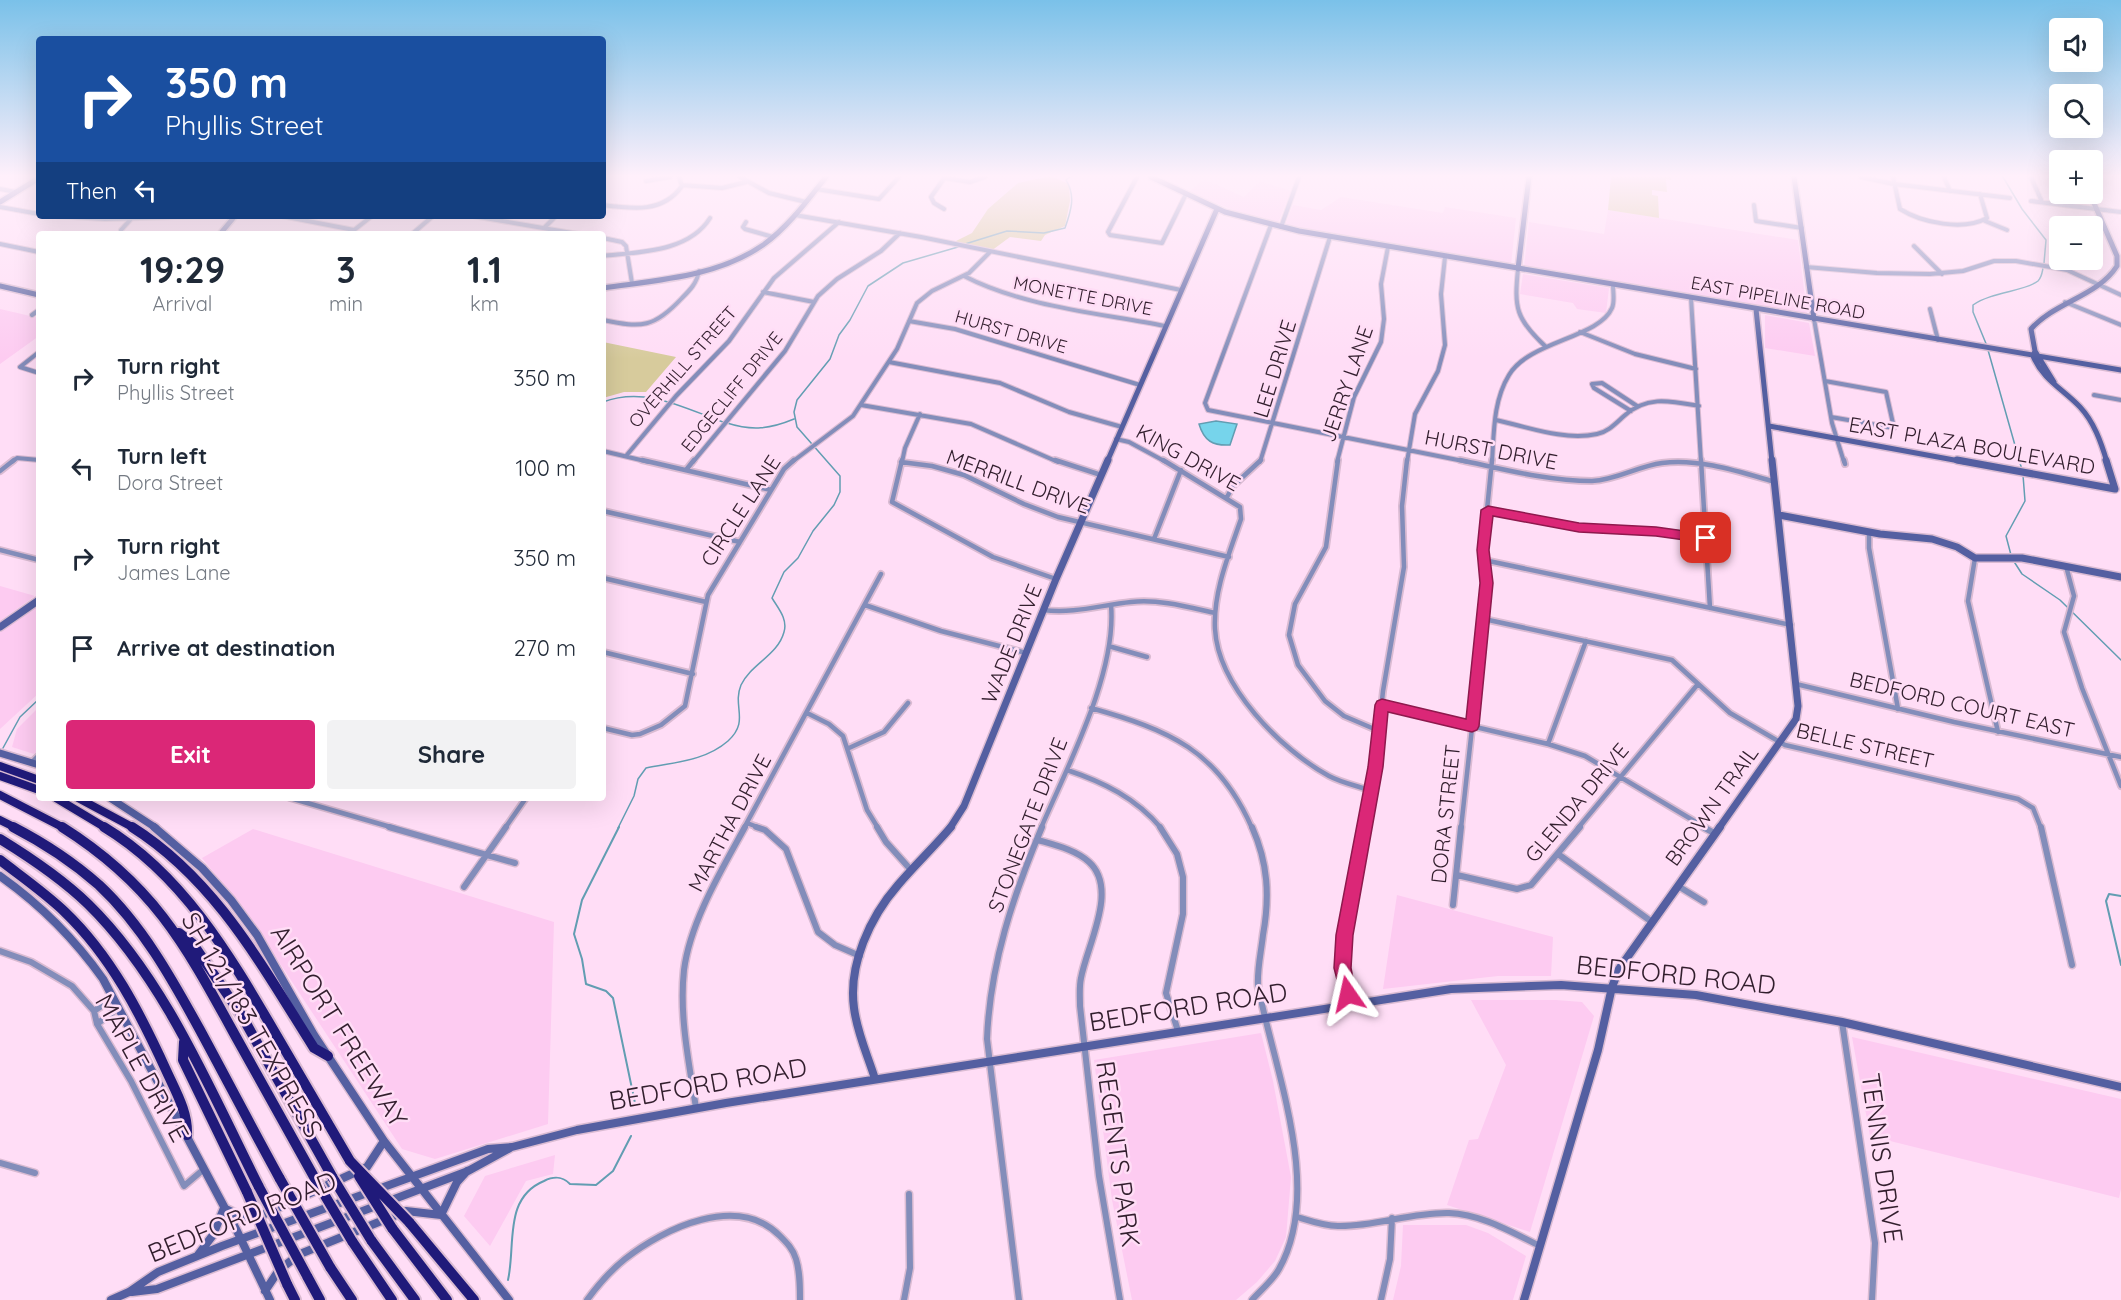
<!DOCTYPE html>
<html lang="en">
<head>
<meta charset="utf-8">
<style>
	:root { --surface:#fff; --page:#f2f2f3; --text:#1f2937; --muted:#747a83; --accent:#db2777 }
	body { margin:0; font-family:Quicksand,sans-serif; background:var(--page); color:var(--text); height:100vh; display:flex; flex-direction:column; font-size:22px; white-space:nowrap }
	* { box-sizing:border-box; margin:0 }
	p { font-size:20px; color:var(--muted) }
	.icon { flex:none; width:33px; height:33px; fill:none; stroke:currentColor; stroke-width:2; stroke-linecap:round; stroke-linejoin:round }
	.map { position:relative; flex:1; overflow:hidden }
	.drawer { position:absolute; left:36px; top:231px; width:570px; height:570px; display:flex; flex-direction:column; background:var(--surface); border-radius:6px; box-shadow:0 6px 24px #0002 }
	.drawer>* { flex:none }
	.hud { position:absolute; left:36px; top:36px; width:570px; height:183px; border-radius:6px; box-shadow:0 6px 24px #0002; background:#1a4fa0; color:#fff; overflow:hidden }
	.tools { position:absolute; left:2049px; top:18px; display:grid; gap:12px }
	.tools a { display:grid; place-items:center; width:54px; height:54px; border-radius:6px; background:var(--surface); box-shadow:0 6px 24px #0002; font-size:30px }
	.pin { position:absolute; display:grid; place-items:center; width:51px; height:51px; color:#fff; margin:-26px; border-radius:12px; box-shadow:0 3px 9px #0006 }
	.me { position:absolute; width:66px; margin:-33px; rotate:349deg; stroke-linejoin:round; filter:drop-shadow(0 0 4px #0008) }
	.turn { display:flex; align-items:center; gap:21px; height:126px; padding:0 30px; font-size:27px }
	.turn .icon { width:78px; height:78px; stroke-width:2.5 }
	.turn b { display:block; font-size:42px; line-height:51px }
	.then { display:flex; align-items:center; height:57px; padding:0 30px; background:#0003; gap:12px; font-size:22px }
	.eta { display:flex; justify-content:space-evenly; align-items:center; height:102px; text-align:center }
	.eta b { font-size:36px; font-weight:800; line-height:42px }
	.button { display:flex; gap:12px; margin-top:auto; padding:12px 30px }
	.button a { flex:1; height:69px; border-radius:6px; background:var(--accent); color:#fff; font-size:24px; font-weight:800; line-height:69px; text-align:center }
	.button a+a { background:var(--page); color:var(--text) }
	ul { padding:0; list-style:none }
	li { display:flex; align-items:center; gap:18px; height:90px; padding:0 30px }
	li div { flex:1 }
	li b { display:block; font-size:22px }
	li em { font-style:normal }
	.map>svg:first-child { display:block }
	.built { fill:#fdcbf1 }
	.green { fill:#d7cb9c }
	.water { fill:#76d4eb; stroke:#629db2; stroke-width:1.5 }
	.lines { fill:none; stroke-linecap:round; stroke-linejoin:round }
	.stream-far1 { stroke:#629db2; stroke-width:1.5 }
	.stream { stroke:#629db2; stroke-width:2 }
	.street-far2-casing { stroke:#dabbd2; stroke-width:6 }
	.street-far1-casing { stroke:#dabbd2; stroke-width:8 }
	.street-casing { stroke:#dabbd2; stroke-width:9 }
	.secondary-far2-casing { stroke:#dabbd2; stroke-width:8 }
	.secondary-far1-casing { stroke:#dabbd2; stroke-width:10 }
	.secondary-casing { stroke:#dabbd2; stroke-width:11 }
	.highway-far1-casing { stroke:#dabbd2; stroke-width:11 }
	.highway-casing { stroke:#dabbd2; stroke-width:14 }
	.street-far2 { stroke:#838dba; stroke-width:4 }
	.street-far1 { stroke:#838dba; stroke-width:4.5 }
	.street { stroke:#838dba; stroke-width:6 }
	.secondary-far2 { stroke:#545fa1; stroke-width:5 }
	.secondary-far1 { stroke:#545fa1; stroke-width:7 }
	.secondary { stroke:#545fa1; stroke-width:8 }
	.highway-far1 { stroke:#201a7a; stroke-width:8 }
	.highway { stroke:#201a7a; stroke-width:10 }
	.highway-bridge-casing { stroke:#dabbd2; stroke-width:14; stroke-linecap:butt }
	.highway-bridge { stroke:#201a7a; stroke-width:10 }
	.route { fill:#db2777; stroke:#8e194d; stroke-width:1.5 }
	.labels { text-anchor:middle; stroke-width:5; stroke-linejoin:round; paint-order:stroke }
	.far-street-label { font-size:18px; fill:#321e2d; stroke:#ffddf6 }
	.street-label { font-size:21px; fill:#321e2d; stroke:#ffddf6 }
	.near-street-label { font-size:26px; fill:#321e2d; stroke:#ffddf6 }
</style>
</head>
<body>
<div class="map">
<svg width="2121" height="1300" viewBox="0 0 2121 1300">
	<rect width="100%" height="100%" fill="#ffddf6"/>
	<!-- built -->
	<path class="built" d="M1204,179L1244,197L1260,181L1291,191L1278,223L1250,217L1189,192Z
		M1341,197L1443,213L1445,207L1516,218L1511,265L1285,225L1293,205L1321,210Z
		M1608,210L1798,240L1807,314L1524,267L1529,222L1604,234Z
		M1523,274L1609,288L1606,313L1577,309L1573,303L1520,294Z
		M0,309L39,318V336L0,364Z
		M1765,315L1809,323L1815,356L1765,348Z
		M0,586L35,596L0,621Z
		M39,604V693L0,729V632Z
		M39,707V749L34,754L12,747L17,729Z
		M253,829L554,922L548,1124L435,1159L402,1149L250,918L202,858Z
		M1397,895L1553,937L1551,976H1498L1383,989Z
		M1471,1000H1556L1582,1002L1594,1016L1530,1232L1447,1205L1469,1140L1478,1139L1506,1065Z
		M1261,1033L1273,1081L1291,1177L1286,1237L1275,1261L1257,1282L1236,1300H1132L1112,1200L1094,1060Z
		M1852,1037L2121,1099V1189L2119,1198L1870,1136Z
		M555,1155L553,1174L526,1181L490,1246L464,1216L485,1176Z
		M1403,1225H1466L1488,1233L1526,1256L1513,1300H1393L1401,1266Z"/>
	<!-- green -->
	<path class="green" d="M1046,177H1053L1069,184L1070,201L1065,226L1045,235L1041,241L1010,237L991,251L954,242L972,233L988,209L1018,183Z
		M1611,177H1671V180L1666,179L1667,192L1652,190V195L1658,196L1659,218L1608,210Z
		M603,342L676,357L646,392H624L603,398Z"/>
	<!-- water -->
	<path class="water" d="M1216,421L1237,424L1230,445C1213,446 1204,441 1199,424Z"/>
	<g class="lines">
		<!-- stream-far1 -->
		<path class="stream-far1" d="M2003,177L2022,209L2046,240L2044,263
			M965,244L1007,231L1044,233L1065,228C1071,211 1076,196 1066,180L1070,177
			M1987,346L1973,312V305C1991,292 2026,291 2038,281C2042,277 2042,273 2043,268
			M1988,350L2022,470
			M603,402C645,386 684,408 723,422
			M727,423C752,431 770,429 794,419
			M2011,555L2006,536L2025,501L2023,475
			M2013,560L2022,574L2060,600L2121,660
			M3,748L20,717L39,699
			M618,828L634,796L638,779L646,768C675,762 705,761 728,741C750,721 732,707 741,685C751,664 778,655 784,632C788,619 778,608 772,598L784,572L798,558L813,531L834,505L840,492V476L797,427L794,412L797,400L830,359L839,335L850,320L868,286L903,263L958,247"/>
		<!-- stream -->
		<path class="stream" d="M619,827L582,900L574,934L582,959L586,984L606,991L613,998L635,1103
			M2121,896L2109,894L2106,901L2121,965
			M508,1280C516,1245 503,1198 544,1181C554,1176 562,1176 570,1184L596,1185L613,1171L631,1136"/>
		<defs>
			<path id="street-far2" d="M740,177L769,193L806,202
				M1137,177L1108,232L1110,235L1162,243L1186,194
				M1861,177L1894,184L2010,198
				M1893,177L1900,209C1922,223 1964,231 1987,218L1980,194
				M1944,177L1950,191
				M2031,177L2042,202
				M945,178L970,182L985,177
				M646,181L670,177
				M682,185L722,188L746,182
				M0,189L16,192
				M816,189L879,199L899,177
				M2031,201L2121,212
				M603,205C633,209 663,213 682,186L679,177
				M1754,205L1756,221L1802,228
				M0,207L39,214
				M944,209L934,203L931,197L945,177
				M795,215L921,237L1181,290
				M55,216L105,219L210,216
				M282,216L354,230
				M473,216L578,234
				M1985,221L2007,230
				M746,222L743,227L745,229L773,237
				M1271,225L1205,403L1208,410L1468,462
				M1281,227L1299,177
				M544,228L556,216
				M121,230L131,219
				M349,234L372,216
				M412,234L433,216
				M603,238L622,242L626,246L632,283
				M0,244L39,252
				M1914,246L1942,274
				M603,256C639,252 689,252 710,218
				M1806,267L1877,273L1930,274L1963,271L1994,261H2016L2067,270L2121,295
				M1518,269C1514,308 1516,319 1545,346
				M964,276C1024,307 1099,313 1165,326
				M763,292L814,302
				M1691,298L1701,462
				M2065,302L2121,325
				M1930,309L1938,340
				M32,315L39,310
				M1814,319L1832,423L1844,462
				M603,320C642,328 654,328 682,298C690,290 697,283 699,271
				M909,321L955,329L1140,385
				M1580,332L1635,354L1696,369
				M39,352L20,367L39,373
				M889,362L1000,383L1069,412L1122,427
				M1825,381L1886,392L1894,428L1831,417
				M2094,395L2121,400
				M861,405L971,424L1058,462
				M1631,411L1594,388L1592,384L1602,383L1637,406
				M1496,420C1528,427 1564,441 1597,434C1608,432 1616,423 1624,416C1647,395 1671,401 1699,406
				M1116,439L1129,442L1166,462
				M603,451L649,462
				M626,456L676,396L729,341L774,278L839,222
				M12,462L17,458L39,460
				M693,462L785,351L818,296L837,279L881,251L900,233
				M792,462L853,416L897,349L917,303L932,291L969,273L990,252
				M902,462L905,448L920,414
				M1260,462L1330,237
				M1337,462L1354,397L1381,342L1384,319L1381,284L1388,247
				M1407,462L1415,414L1438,371L1445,345L1441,294L1445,257
				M1492,462C1494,433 1493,401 1509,375C1529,341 1599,338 1612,308C1615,302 1613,292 1613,285"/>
			<path id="street-far1" d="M642,460L771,490
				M902,460L892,502L993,557L1056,579
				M1055,460L1101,475
				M1163,460L1240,507L1241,519C1229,554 1213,592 1215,629C1218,686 1281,750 1329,776C1342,783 1358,786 1372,791
				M1338,460L1326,547L1295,604L1289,635L1298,665L1325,701L1344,716L1379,731
				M1460,460C1503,469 1547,481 1592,481C1617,480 1638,466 1662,463C1699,458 1740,472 1775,482
				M1701,460L1710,608
				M1844,460L1845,464
				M901,462L932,466L964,475L1024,504L1058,517L1229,557
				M686,470L694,460
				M0,471L14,460
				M1227,497L1233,486L1261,460
				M1488,510L1579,527L1673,533L1706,538
				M603,511L740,542
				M1869,532V548L1898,709
				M1154,539L1181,470
				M0,550L39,560
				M1975,558L1968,601L1998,732
				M1484,560L1791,625
				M2066,566L2074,596L2064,632L2082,688L2121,786
				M603,578L706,602
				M865,605L941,631L1026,653
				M1043,610C1074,614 1101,605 1131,602C1160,599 1188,607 1215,613
				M1484,619L1672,660L1730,713L1785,745L2018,799L2033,808L2041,828
				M1112,647L1147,657
				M603,652L693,674
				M1796,684L1954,722L2121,757
				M1382,705L1548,744L1585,756L1706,828
				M1091,708C1169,730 1218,750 1252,828
				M807,713L829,724L843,736L867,810L878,828
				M603,728L632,735L640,734L661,725L685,706L708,595L784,469L794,460
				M1548,744L1586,641
				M849,748L884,732L908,703
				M32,762L39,755
				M1067,770C1103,782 1136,798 1161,828
				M290,798L394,828
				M747,823L760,828
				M505,828L526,798
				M744,828L881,574
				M1041,828C1068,765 1117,673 1111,605
				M1364,828L1375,767L1383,691L1404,567L1402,506L1407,460
				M1461,828L1484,619L1486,583L1483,550L1492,460
				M1578,828L1698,684"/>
			<path id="street" d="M389,827L515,863
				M756,827L765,830L786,849L818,932L835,945L860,956
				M877,827L886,842L911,870
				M1160,827L1177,854L1183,877V914L1166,993L1178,1031
				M1252,827C1268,863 1270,896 1263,935C1261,953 1257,969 1258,986C1274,1069 1324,1189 1279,1269C1273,1280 1261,1290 1252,1300
				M1703,827L1714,833
				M2041,827L2072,965
				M1038,840C1055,845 1076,850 1089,862C1119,889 1087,945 1081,978C1079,987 1080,997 1080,1006L1099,1176L1120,1300
				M1558,854L1652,922
				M1457,875L1517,889L1531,885L1580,827
				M1678,886L1704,902
				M464,887L506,827
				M1453,905L1461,827
				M0,951L31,962L72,986L94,1011L97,1024L131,1081L184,1186L204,1169
				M1351,1005L1343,968L1345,935L1364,827
				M94,1011L113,998
				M1842,1022L1875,1243L1872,1300
				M97,1024L118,1008
				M696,1108C689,1063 679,1016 684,970C690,922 722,869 745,827
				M0,1163L35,1173
				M1297,1217C1310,1221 1324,1226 1338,1226C1375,1227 1411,1212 1449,1213C1481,1214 1511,1232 1540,1246
				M587,1300C598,1285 610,1271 625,1259C664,1228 738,1193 780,1236C787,1243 793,1249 796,1259C800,1272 800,1286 800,1300
				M904,1300L910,1268L909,1194
				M1019,1300L987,1039C990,964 1013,896 1042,827
				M1381,1300L1390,1259L1392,1218"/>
			<path id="secondary-far2" d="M1151,177L1225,212L1299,231L2121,370
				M1794,177L1814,319
				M0,202L39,178
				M220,234L235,216
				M1518,269L1529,177
				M0,286L39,295
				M603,288C657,280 717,277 763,245C788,227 807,201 826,177
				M1756,309L1772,462
				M2035,351L2033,356C2043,380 2063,389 2080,407C2094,422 2101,442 2107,462
				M2054,382L2035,351L2031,329C2055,302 2098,296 2117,266V256L2090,194
				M1769,426L1965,462
				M1107,462L1217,209"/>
			<path id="secondary-far1" d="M1957,460L2115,489L2106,460
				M1779,515L1880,534L1932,539L1957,547L1975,558H2022L2121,577
				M0,627L39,600
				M0,753L39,765
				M110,798L156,828
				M950,828L964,806L1056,579L1108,460
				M1719,828L1796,719L1798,706L1772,460"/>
			<path id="secondary" d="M154,827L202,868L231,900L257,935L314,1035L384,1141L509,1300
				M0,876C41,905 74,938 103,979L237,1231L270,1300
				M875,1079C868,1056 857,1033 854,1008C848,965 870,917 898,885C915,865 934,847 951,827
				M224,1208L243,1217L260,1216L367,1167L384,1141
				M441,1215L457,1182L467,1171
				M198,1255L213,1235L224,1208
				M265,1291L279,1270L300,1254L406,1211L441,1215
				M132,1292L157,1289L468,1171L510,1148
				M111,1300L129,1292L158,1272L222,1246L488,1149L512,1147L577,1130L726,1103L1451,989L1561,985L1696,995L1842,1022L2121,1087
				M1524,1300L1598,1050L1612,987L1619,969L1720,827"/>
			<path id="highway-far1" d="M0,766L39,780
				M0,776L39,790
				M0,795L64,828
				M56,798L106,828
				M78,798L134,828
				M0,820L16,828"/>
			<path id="highway" d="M13,827C44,843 73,862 99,885C142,925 172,979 200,1030C227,1080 253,1130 280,1179
				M62,827C154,885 185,944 236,1037C263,1086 291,1135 318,1184
				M104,827C182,874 229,954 274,1031C299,1074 325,1118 350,1161
				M132,827C216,880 262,966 314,1048L328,1056
				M0,839C31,858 61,878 88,904C165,979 211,1092 259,1187
				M0,860C22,877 45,893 65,912C111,956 140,1013 166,1070C176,1092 188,1112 187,1135
				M179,933L193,944L242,1016L333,1178
				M184,1042L183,1060L247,1192
				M409,1222L474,1300
				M392,1228L447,1300
				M371,1240L415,1300
				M352,1241L392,1300
				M330,1267L352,1300
				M307,1276L320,1300
				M287,1284L295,1300"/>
		</defs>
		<!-- street-far2 casing -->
		<use href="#street-far2" class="street-far2-casing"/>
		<!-- street-far1 casing -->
		<use href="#street-far1" class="street-far1-casing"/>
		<!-- street casing -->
		<use href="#street" class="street-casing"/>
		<!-- secondary-far2 casing -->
		<use href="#secondary-far2" class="secondary-far2-casing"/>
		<!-- secondary-far1 casing -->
		<use href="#secondary-far1" class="secondary-far1-casing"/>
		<!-- secondary casing -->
		<use href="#secondary" class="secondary-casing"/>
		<!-- highway-far1 casing -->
		<use href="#highway-far1" class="highway-far1-casing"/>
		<!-- highway casing -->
		<use href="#highway" class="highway-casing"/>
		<!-- street-far2 -->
		<use href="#street-far2" class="street-far2"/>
		<!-- street-far1 -->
		<use href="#street-far1" class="street-far1"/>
		<!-- street -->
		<use href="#street" class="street"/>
		<!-- secondary-far2 -->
		<use href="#secondary-far2" class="secondary-far2"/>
		<!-- secondary-far1 -->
		<use href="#secondary-far1" class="secondary-far1"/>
		<!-- secondary -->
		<use href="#secondary" class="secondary"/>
		<!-- highway-far1 -->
		<use href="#highway-far1" class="highway-far1"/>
		<!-- highway -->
		<use href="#highway" class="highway"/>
		<defs>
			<path id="highway-bridge" d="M350,1161L409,1222
				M359,1176L392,1228
				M333,1178L371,1240
				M280,1179L330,1267
				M318,1184L352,1241
				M259,1187L307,1276
				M247,1192L287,1284"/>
		</defs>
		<!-- highway-bridge casing -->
		<use href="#highway-bridge" class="highway-bridge-casing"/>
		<!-- highway-bridge -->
		<use href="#highway-bridge" class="highway-bridge"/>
	</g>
	<!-- sky -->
	<linearGradient id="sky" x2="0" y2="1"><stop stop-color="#7ac1e9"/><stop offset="0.49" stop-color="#fff0fb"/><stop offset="1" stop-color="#fff0fb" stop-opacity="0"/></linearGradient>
	<rect width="2121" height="359" fill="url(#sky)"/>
	<!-- route -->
	<path class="route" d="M1488,506L1579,523L1656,527L1706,534L1713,538L1706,543L1656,536L1579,532L1493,516L1489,550L1493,583L1479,726L1477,730L1472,732L1388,712L1383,767L1353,935L1351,968L1356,994L1354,999L1348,1002L1342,999L1334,968L1336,935L1368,767L1375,705L1377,701L1382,699L1466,719L1480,583L1477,550L1481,510Z"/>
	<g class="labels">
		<!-- far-street labels -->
		<g class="far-street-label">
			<text transform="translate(1083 296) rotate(11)" y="6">MONETTE DRIVE</text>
			<text transform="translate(1778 298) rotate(10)" y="6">EAST PIPELINE ROAD</text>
			<text transform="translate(1011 332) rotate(16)" y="6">HURST DRIVE</text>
			<text transform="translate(683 367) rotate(-49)" y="6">OVERHILL STREET</text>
			<text transform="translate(732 392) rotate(-51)" y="6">EDGECLIFF DRIVE</text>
		</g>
		<!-- street labels -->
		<g class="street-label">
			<text transform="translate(1275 369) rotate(-73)" y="7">LEE DRIVE</text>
			<text transform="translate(1347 384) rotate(-71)" y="7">JERRY LANE</text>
			<text transform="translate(1972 446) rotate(10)" y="7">EAST PLAZA BOULEVARD</text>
			<text transform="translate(1491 450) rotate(11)" y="7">HURST DRIVE</text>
			<text transform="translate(1188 458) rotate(29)" y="7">KING DRIVE</text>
			<text transform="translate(1018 482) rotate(20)" y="7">MERRILL DRIVE</text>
			<text transform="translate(741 511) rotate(-57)" y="7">CIRCLE LANE</text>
			<text transform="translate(1012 644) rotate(-68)" y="7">WADE DRIVE</text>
			<text transform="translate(1962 705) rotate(13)" y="7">BEDFORD COURT EAST</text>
			<text transform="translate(1865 746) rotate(13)" y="7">BELLE STREET</text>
			<text transform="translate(1577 803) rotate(-50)" y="7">GLENDA DRIVE</text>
			<text transform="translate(1712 806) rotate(-54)" y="7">BROWN TRAIL</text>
			<text transform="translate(1446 814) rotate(-84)" y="7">DORA STREET</text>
			<text transform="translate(730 823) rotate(-62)" y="7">MARTHA DRIVE</text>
			<text transform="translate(1028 825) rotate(-69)" y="7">STONEGATE DRIVE</text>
		</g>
		<!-- near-street labels -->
		<g class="near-street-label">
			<text transform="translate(1676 975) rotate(6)" y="9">BEDFORD ROAD</text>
			<text transform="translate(1188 1007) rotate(-9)" y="9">BEDFORD ROAD</text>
			<text transform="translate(252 1025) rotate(60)" y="9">SH 121/183 TEXPRESS</text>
			<text transform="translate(339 1026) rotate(58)" y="9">AIRPORT FREEWAY</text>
			<text transform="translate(142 1068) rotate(61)" y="9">MAPLE DRIVE</text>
			<text transform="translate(708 1084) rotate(-10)" y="9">BEDFORD ROAD</text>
			<text transform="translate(1118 1154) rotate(82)" y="9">REGENTS PARK</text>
			<text transform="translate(1882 1158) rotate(82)" y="9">TENNIS DRIVE</text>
			<text transform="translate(242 1217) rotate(-22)" y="9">BEDFORD ROAD</text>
		</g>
	</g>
</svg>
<div class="tools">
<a><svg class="icon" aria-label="sound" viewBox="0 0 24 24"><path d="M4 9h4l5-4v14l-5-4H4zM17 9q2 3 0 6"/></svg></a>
<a><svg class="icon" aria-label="search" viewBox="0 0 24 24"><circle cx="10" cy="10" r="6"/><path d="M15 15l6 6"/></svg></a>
<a>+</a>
<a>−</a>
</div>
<div class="pin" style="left:1706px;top:538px;background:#d93025"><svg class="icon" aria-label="arrive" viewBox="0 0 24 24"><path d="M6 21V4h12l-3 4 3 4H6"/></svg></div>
<svg class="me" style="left:1348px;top:994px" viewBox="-20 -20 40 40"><path d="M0-17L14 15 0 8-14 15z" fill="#db2777" stroke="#fff" stroke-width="4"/></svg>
<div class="hud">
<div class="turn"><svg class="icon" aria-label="right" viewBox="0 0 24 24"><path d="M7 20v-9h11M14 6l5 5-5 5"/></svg><div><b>350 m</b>Phyllis Street</div></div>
<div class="then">Then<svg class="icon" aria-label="left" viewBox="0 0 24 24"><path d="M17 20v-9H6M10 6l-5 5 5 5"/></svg></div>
</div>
<section class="drawer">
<div class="eta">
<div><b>19:29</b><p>Arrival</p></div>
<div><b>3</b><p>min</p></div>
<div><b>1.1</b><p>km</p></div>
</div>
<ul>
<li><svg class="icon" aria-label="right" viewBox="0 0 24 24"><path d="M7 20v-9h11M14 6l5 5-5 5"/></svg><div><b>Turn right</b><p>Phyllis Street</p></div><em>350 m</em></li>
<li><svg class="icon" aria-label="left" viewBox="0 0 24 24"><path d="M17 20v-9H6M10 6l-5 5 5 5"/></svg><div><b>Turn left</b><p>Dora Street</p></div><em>100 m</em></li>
<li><svg class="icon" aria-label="right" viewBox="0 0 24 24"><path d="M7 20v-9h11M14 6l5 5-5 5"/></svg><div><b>Turn right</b><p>James Lane</p></div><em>350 m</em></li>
<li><svg class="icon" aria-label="arrive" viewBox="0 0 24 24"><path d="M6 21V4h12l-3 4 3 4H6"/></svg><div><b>Arrive at destination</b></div><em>270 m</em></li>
</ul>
<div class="button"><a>Exit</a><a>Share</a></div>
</section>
</div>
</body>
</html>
